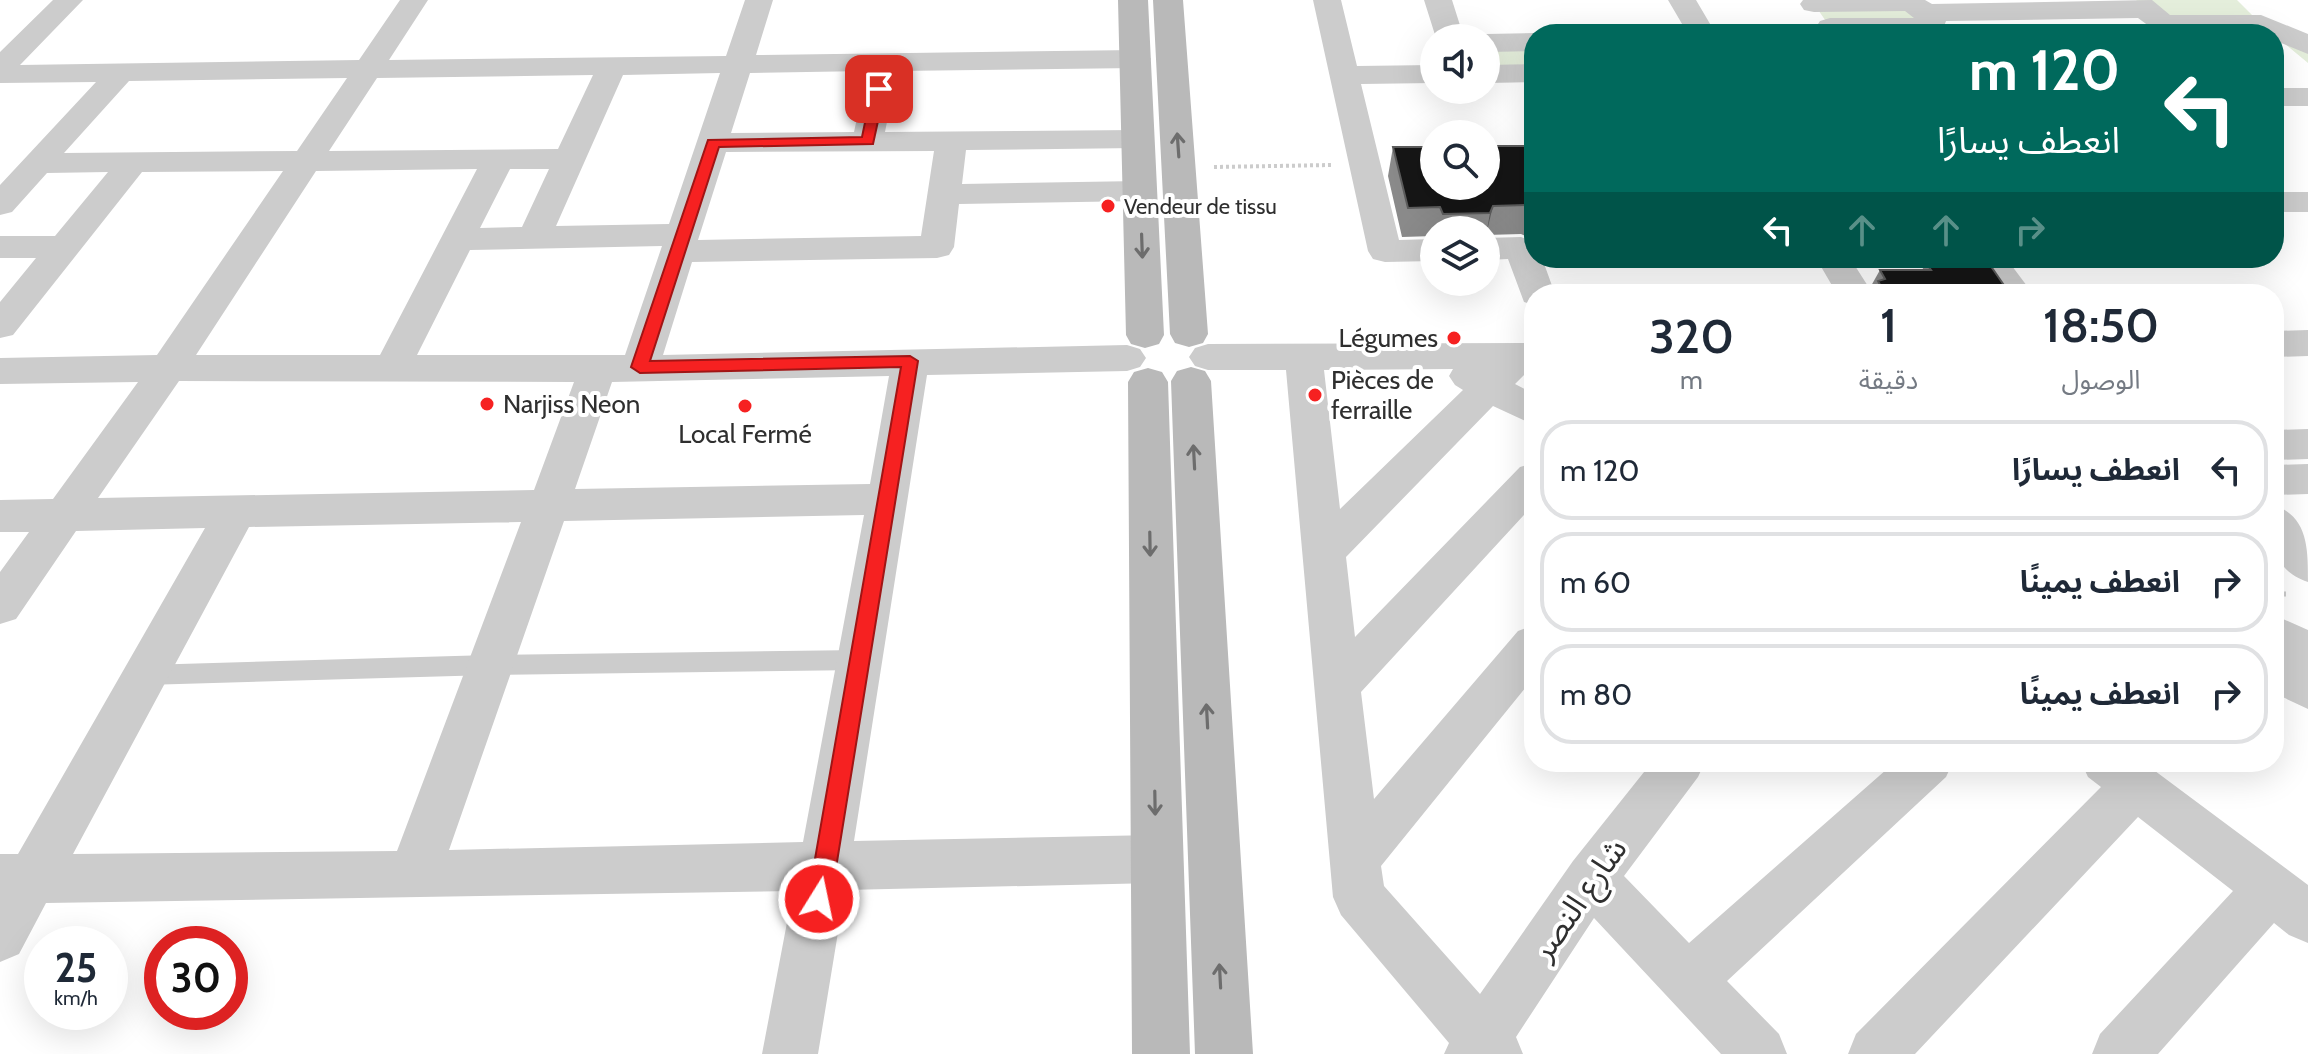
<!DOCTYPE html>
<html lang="ar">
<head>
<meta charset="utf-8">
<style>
	:root { --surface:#fff; --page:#f6f6f7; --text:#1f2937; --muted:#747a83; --line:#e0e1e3 }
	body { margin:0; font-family:Cabin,"Noto Sans Arabic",sans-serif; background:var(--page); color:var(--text); direction:rtl; height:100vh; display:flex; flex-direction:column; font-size:30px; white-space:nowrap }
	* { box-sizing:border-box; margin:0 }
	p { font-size:26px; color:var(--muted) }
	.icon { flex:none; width:44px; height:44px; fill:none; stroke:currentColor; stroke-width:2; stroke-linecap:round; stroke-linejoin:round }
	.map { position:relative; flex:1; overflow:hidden; direction:ltr }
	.sheet { position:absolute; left:1524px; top:284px; width:760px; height:488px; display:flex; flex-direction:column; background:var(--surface); border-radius:32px; box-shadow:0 8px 32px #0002; direction:rtl }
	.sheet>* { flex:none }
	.guide { position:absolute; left:1524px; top:24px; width:760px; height:244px; border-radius:32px; box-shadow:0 8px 32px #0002; direction:rtl; background:#00695c; color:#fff; overflow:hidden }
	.buttons { position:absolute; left:1420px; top:24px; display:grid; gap:16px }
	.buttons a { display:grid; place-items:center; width:80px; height:80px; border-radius:50%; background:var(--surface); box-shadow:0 8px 32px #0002; font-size:40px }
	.speed { position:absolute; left:24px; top:926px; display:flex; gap:16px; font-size:40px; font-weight:700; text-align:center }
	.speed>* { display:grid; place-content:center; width:104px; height:104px; border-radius:50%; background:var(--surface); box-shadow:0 8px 32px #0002; line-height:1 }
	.speed small { font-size:20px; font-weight:400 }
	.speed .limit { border:12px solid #d22; background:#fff; color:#111 }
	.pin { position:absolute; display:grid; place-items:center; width:68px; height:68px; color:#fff; margin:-34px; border-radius:16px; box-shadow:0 4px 12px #0006 }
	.me { position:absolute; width:88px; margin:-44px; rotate:10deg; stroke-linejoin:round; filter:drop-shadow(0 0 6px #0008) }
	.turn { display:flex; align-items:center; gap:28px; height:168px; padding:0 32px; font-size:36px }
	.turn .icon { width:104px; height:104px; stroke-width:2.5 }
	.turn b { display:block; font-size:56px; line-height:68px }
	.lanes { display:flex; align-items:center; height:76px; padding:0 32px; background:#0003; justify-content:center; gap:40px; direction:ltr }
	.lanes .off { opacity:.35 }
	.eta { display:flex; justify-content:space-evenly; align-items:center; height:136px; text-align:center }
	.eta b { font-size:48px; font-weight:600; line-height:56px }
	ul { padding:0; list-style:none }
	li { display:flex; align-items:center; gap:24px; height:100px; margin:0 16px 12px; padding:0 16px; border:4px solid var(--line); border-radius:32px }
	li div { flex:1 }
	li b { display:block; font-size:30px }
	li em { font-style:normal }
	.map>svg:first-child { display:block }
	.green { fill:#e4eedb }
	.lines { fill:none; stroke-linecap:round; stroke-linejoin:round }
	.path-far1 { stroke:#ccc; stroke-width:4; stroke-dasharray:3 3; stroke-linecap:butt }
	.path { stroke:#ccc; stroke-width:5; stroke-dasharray:4 4; stroke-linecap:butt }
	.lane { fill:#ccc; fill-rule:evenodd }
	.street { fill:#ccc; fill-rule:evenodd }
	.secondary { fill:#b9b9b9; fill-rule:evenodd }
	.wall { fill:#8a8a8a }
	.shaded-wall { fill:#5c5c5c }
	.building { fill:#161616; stroke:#5c5c5c; stroke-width:2 }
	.oneway { stroke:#6d6d6d }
	.route { fill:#f62121; stroke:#a01515; stroke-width:2 }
	.poi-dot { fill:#f62121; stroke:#fff; stroke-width:3 }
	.labels { text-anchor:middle; stroke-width:8; stroke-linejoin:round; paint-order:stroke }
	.far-poi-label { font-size:22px; fill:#2f2f2f; stroke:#fff; text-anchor:start }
	.poi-label { font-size:26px; fill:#2f2f2f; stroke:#fff; text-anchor:start }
	.near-street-label { font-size:32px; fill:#2f2f2f; stroke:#fff }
</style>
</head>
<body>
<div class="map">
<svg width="2308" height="1054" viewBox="0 0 2308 1054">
	<rect width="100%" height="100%" fill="#fff"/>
	<!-- green -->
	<path class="green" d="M2136,0H2237L2261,24L2308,45V63L2261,24L2155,19Z
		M1909,3L1933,23L1830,27L1814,4Z
		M1534,42V73L1486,74V43Z"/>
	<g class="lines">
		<!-- path-far1 -->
		<path class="path-far1" d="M1214,167L1332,165"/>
		<!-- path -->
		<path class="path" d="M2274,594H2289"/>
		<!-- lane -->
		<path class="lane" d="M861,650L869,653L873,660L869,667L861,670L490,675L145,685L136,682L133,675L136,668L145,665L490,655Z"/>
		<!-- street -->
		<path class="street" d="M53,0H83L20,65L359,60L400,0H428L389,60L726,56L745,0H773L756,55L1136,50L1146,53L1151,59L1146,65L1136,68L897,71L885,132L1137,130L1148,132L1153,139L1148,146L1137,148L966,150L962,184L1140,181L1152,184L1156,191L1152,198L1140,201L959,204L954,247L949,255L937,258L692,262L663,355L1127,345L1140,349L1146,358L1140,367L1127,371L927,375L854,841L1155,835L1173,842L1181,859L1173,876L1155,883L845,890L818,1054H762L793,891L46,903L19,954L0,962V854H18L205,528L76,531L16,619L0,624V572L29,532H0V500L53,499L138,382L0,384V358L157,355L283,171L142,172L13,335L0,338V302L36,258H0V236H55L108,172L47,173L12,212L0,215V185L96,82L0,83V52ZM867,71L854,132L731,133L750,73ZM720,73L669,224L556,226L623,75ZM593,75L558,149L329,151L377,78ZM347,78L297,151L64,153L129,81ZM934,151L921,236L698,240L726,152ZM477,169L380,355H196L316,171ZM510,169H549L522,227L480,228ZM662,246L625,355H417L470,250ZM889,376L870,484L575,489L612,382ZM179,381L574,382L534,490L98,498ZM864,515L803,842L449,850L564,521ZM521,522L397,851L73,854L249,527Z
			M1313,0H1341L1357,66L1434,65V83L1361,84L1399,240L1434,239V261L1385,262L1373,259L1368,251Z
			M1424,0H1452L1464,38H1436Z
			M1668,0H1696L1716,34H1688Z
			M1803,0H1925L1932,4L2152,0L2170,15H2261L2308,34V54L2274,40V34L2163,31L2153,29L2138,18L1946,21L1943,29L1934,34H1824L1816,27L1820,21L1830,18H1914L1905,11L1814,12L1804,10L1800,4Z
			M1534,33L1537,34H1534V51L1486,52V38H1475L1486,34Z
			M1534,64V82L1486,83V65Z
			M2274,88H2308V106H2274Z
			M2274,192H2308V212H2274Z
			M1521,237L1534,242V258H1542L1555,294H1534V305L1524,302L1508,259L1486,260V238Z
			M1816,258H1850L1873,294H1837Z
			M1971,258H2006L2033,294H1996Z
			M2308,330V356L2274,357V331Z
			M1534,343V369H1530L1515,384L1534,394V425L1493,406L1346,557L1355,637L1520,467L1534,463V504L1361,692L1374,799L1518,631L1534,625V677L1381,866L1384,886L1480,994L1573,861L1652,762H1705L1698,777L1624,876L1689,943L1895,762H1953L1946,777L1727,981L1779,1034L1787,1054H1721L1594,918L1516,1037L1523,1054H1444L1449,1043L1341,915L1333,897L1286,370H1208L1195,366L1189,357L1195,348L1208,344ZM1453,369L1449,376L1455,385L1463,390L1340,509L1324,370Z
			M2308,429V459L2274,460V430Z
			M2308,464V494L2274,495V465Z
			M2274,505C2308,517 2308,548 2308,582C2269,569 2274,539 2274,505Z
			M2274,615L2308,630V709L2274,693Z
			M2081,762H2143L2308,885V943L2289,935L2274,923L2158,1054H2092L2100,1034L2233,891L2138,817L1915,1054H1848L1856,1034L2101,787L2088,777Z"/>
		<!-- secondary -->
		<path class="secondary" d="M1118,0H1148L1164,335L1159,344L1145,348L1131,344L1126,335Z
			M1153,0H1183L1208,334L1203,343L1189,347L1175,343L1170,334Z
			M1191,367L1205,371L1211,381L1253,1054H1195L1171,381L1177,371Z
			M1148,368L1162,372L1168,382L1190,1054H1132L1128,382L1134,372Z"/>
	</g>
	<!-- wall -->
	<path class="wall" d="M1534,146V240L1521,234L1486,235V230H1434V236L1402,237L1388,176L1393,147Z
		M1926,263L2010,294H1870L1873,289L1871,286L1880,270H1922Z"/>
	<!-- shaded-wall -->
	<path class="shaded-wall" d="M1493,206L1486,235L1490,213Z"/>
	<!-- building -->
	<path class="building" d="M1486,139H1490L1493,146H1534V207L1529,205L1493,206L1490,213L1443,214L1440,207L1408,208L1393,147H1434V186H1486Z
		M1988,262L2010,294H1885L1878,281L1885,279L1880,270H1931L1926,263Z"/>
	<!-- one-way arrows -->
	<defs><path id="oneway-shaft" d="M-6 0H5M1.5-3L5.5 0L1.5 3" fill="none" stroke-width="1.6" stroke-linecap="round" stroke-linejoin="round" transform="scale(2)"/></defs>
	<g class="oneway">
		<use href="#oneway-shaft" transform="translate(1178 145) rotate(-94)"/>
		<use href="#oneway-shaft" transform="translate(1142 246) rotate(88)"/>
		<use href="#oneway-shaft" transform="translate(1194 457) rotate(-93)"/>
		<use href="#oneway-shaft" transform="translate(1150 544) rotate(89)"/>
		<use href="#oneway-shaft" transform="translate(1207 716) rotate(-93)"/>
		<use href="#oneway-shaft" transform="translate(1155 803) rotate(89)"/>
		<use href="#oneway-shaft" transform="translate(1220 976) rotate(-93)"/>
	</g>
	<!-- route -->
	<path class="route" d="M879,85L885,89L873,144L719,147L650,361L910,356L918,361L831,899L827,906L819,909L811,906L808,899L901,367L640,373L631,367L708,140L862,137L872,89Z"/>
	<!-- markers -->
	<g class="poi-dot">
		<circle cx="1108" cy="206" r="8"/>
		<circle cx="1454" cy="338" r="8"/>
		<circle cx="1315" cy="395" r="8"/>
		<circle cx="487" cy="404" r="8"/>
		<circle cx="745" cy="406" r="8"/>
	</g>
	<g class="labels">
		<!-- far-poi labels -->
		<g class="far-poi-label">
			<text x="1124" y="214">Vendeur de tissu</text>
		</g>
		<!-- poi labels -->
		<g class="poi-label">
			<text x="1438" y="347" text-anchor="end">Légumes</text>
			<text x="1331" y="389">Pièces de<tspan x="1331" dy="30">ferraille</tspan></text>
			<text x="503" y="413">Narjiss Neon</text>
			<text x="745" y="443" text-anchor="middle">Local Fermé</text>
		</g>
		<!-- near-street labels -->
		<g class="near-street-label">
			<text transform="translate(1579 899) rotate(-55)" y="11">شارع النصر</text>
		</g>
	</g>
</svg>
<div class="buttons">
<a><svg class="icon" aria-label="sound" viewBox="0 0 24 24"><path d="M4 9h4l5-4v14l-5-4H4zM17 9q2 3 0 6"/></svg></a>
<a><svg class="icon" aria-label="search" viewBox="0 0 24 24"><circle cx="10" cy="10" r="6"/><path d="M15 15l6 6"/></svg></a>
<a><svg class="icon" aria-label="layers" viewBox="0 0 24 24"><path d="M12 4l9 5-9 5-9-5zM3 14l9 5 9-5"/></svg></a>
</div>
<div class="speed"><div>25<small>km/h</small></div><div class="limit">30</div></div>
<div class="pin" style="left:879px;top:89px;background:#d93025"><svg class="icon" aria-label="arrive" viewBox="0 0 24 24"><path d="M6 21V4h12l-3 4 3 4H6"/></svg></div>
<svg class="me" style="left:819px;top:899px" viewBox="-20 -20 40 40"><circle r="17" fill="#f62121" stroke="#fff" stroke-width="3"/><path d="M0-11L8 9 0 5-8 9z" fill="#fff"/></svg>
<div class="guide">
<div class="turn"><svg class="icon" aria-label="left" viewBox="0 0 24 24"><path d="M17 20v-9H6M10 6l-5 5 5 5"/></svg><div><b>120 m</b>انعطف يسارًا</div></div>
<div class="lanes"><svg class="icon" aria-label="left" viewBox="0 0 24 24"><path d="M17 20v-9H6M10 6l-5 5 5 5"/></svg><svg class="icon off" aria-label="ahead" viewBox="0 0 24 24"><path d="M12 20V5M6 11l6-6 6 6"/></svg><svg class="icon off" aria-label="ahead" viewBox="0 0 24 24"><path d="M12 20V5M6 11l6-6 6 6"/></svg><svg class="icon off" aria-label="right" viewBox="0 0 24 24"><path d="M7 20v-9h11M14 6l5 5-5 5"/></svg></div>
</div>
<section class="sheet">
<div class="eta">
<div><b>18:50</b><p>الوصول</p></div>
<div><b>1</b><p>دقيقة</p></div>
<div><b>320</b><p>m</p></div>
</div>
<ul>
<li><svg class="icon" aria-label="left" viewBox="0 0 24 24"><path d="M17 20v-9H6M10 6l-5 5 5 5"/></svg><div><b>انعطف يسارًا</b></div><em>120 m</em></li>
<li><svg class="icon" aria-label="right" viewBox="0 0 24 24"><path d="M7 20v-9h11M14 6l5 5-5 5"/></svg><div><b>انعطف يمينًا</b></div><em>60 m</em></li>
<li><svg class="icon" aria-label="right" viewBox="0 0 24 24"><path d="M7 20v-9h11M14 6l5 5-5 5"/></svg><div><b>انعطف يمينًا</b></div><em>80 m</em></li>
</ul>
</section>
</div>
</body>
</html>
